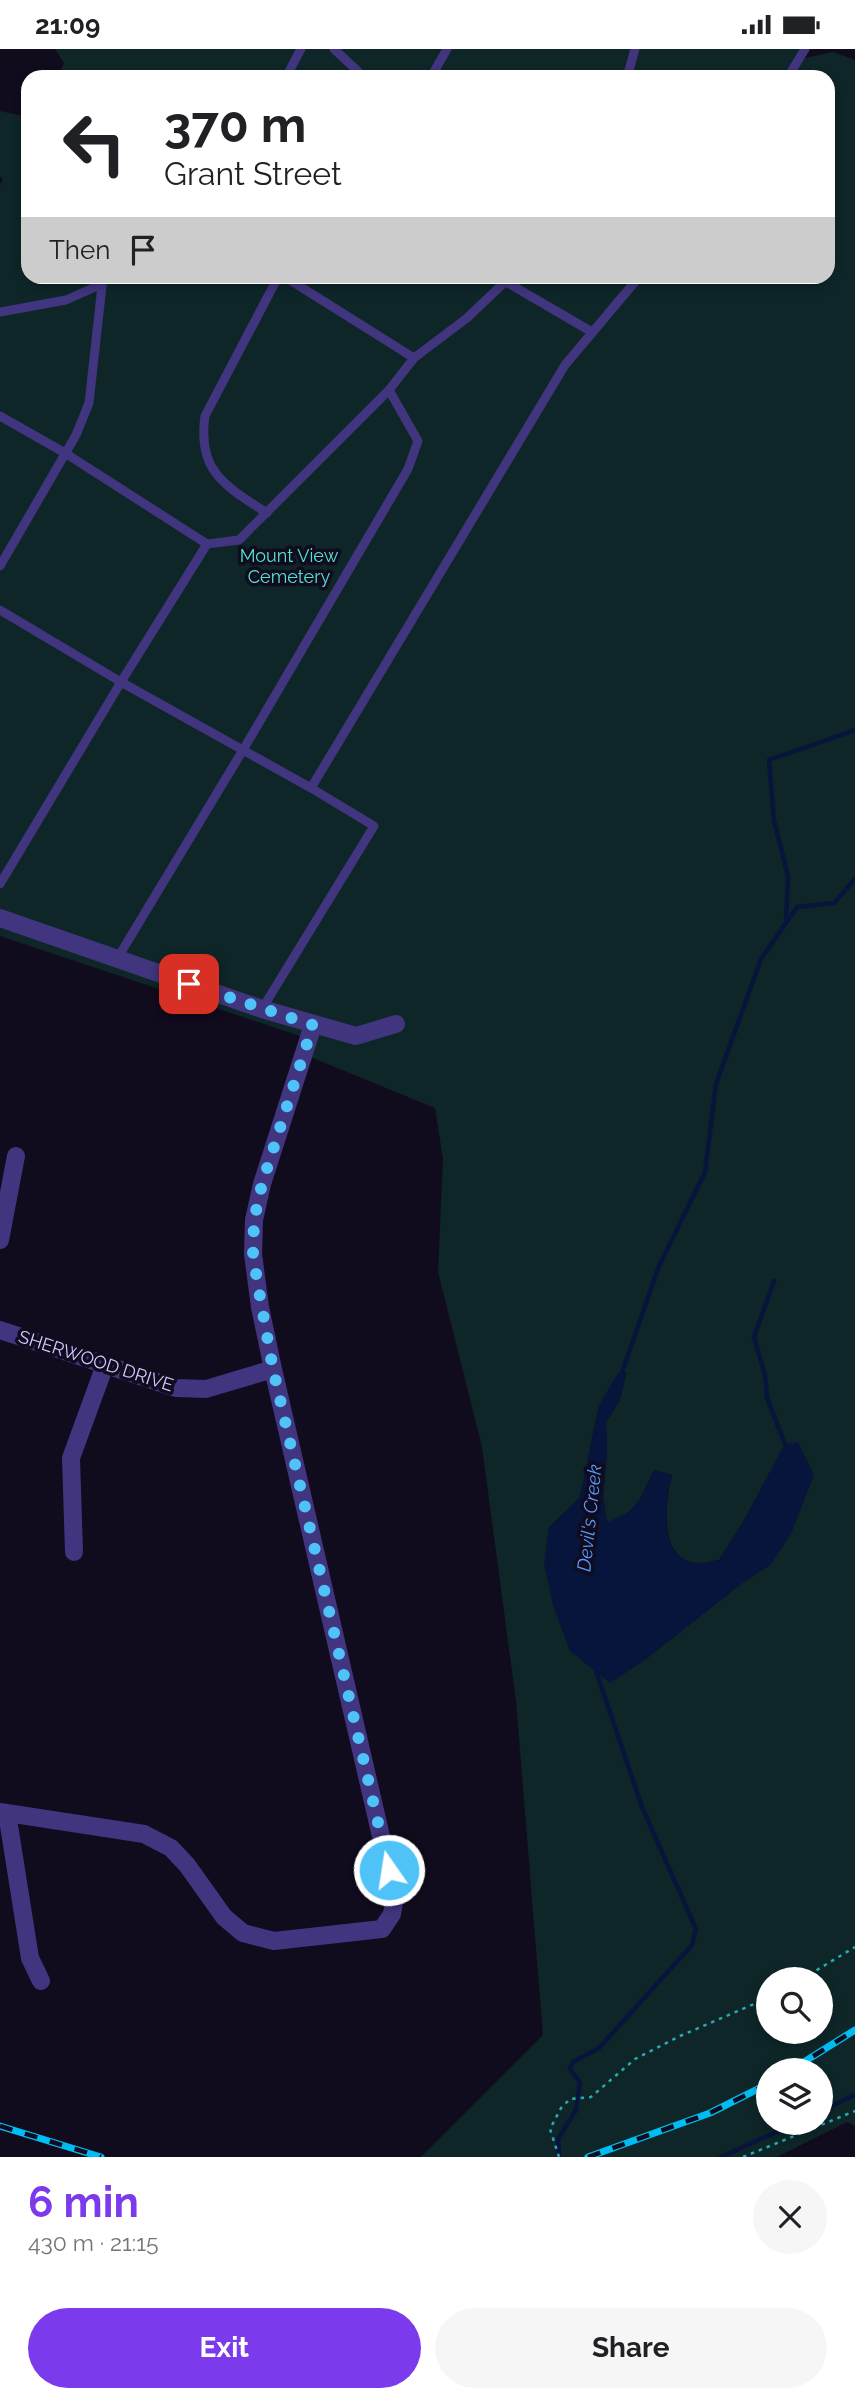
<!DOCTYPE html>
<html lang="en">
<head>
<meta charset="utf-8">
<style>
	:root { --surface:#fff; --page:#f6f6f6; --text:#202124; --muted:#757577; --accent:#7c3aed }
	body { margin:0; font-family:Raleway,sans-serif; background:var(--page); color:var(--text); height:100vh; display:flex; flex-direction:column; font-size:26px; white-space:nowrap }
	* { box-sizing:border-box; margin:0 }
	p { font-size:23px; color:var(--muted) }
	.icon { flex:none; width:38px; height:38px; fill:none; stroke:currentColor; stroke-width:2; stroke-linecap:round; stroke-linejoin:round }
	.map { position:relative; height:2108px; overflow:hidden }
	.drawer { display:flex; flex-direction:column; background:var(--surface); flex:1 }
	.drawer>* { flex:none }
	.top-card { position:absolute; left:21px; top:21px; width:814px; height:214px; border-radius:21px; box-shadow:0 4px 10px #0003; background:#fff; color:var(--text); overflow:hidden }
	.buttons { position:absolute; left:756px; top:1918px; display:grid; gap:14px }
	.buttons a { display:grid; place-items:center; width:77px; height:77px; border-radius:50%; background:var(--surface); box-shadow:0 4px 10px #0003; font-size:35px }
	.pin { position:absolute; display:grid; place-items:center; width:60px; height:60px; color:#fff; margin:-30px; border-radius:14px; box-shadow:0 4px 10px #0006 }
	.me { position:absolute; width:77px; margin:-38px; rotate:347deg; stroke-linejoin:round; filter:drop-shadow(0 0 5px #0008) }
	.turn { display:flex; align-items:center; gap:24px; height:147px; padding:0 28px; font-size:32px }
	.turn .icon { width:91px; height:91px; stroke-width:2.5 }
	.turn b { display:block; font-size:49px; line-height:60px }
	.then { display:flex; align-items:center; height:66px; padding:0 28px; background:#0003; gap:14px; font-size:26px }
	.round { display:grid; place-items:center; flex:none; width:74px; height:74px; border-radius:37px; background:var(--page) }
	.summary { display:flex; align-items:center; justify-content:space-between; height:119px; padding:0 28px }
	h1 { font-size:42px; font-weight:700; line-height:52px; color:var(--accent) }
	.primary-button { display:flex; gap:14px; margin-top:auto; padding:14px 28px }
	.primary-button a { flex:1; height:80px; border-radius:42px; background:var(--accent); color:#fff; font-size:28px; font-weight:700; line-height:80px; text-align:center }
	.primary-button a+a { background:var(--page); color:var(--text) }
	.status { display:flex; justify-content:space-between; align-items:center; height:49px; padding:0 35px; background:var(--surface); direction:ltr }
	.status svg { height:19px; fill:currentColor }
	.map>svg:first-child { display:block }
	.green { fill:#0e2628; fill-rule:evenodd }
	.water { fill:#07143b }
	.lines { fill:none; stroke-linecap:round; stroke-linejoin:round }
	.stream { stroke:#07143b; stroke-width:4.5 }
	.path { stroke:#29a9b2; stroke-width:2.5; stroke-dasharray:3.5 5; stroke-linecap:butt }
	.lane { stroke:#41357f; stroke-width:9 }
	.street { stroke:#41357f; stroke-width:18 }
	.rail-casing { stroke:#00bcf3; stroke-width:7 }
	.rail { stroke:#110b1e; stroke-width:4.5; stroke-dasharray:13; stroke-linecap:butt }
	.route { stroke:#4fc3f7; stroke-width:12; stroke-dasharray:0 21.6 }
	.labels { text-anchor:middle; stroke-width:7; stroke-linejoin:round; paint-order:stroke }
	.park-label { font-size:18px; fill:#51e2d0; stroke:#110b1e }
	.street-label { font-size:18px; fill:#d5c8ff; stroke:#110b1e }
	.water-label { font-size:19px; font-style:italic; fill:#569cff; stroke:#110b1e }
</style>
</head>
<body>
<div class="status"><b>21:09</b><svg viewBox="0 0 49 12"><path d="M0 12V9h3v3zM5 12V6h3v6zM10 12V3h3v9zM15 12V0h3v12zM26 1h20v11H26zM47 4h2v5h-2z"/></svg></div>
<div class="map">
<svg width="855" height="2108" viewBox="0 0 855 2108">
	<rect width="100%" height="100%" fill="#110b1e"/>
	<!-- green -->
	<path class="green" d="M55,0H805L800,10L833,3L855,11V2077L847,2073L777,2108H421L543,1986L516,1652L482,1398L438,1223L443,1110L435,1059L303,1005L306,989L0,887V136L3,130L0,128V62L28,68V228H828V28H58L64,14ZM620,1351L606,1373L607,1403L603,1448L607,1474L628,1466L640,1450L654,1421L672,1426C665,1452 658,1513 698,1514C705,1514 712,1512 719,1511L742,1475L785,1395L771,1515L745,1532L544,1514L580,1448L599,1356ZM768,1930H821V1983H768ZM768,2021H821V2074H768Z"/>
	<!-- water -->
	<path class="water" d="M627,1323L620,1351L606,1373L607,1403L603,1448L607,1473C639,1462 641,1449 654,1421L672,1426C665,1451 657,1512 697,1514C704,1514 712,1512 719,1511L742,1475L785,1395L798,1393L814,1426L791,1485L771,1515L745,1532L645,1611L610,1634L570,1602L553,1556L544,1514L549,1478L580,1448L599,1356L618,1324Z"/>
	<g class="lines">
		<!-- stream -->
		<path class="stream" d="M786,872L788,827L774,772L769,711L855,681
			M774,1232L754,1288L765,1326L767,1349L785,1395
			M620,1329L659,1217L705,1123L716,1035L761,910L797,858L834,854L855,830
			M821,2062L855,2046
			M559,2108L558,2090L576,2061L580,2033L570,2020L573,2013L599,1999L692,1896L696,1880L642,1758L595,1619
			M721,2108L796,2074"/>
		<!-- path -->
		<path class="path" d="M802,1930L855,1898
			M559,2108L550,2080L561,2059L570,2050L591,2048L635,2010L680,1987L768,1949
			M743,2108L855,2062"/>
		<!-- lane -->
		<path class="lane" d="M334,0L364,28
			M286,28L301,0
			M431,28L447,0
			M627,28L635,0
			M788,28L805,0
			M285,228L414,309
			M506,233L592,283
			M0,263L66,251L102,235
			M0,367L65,404L207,495
			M267,464C225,437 197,422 205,367L278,228
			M0,517L76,386L89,354L103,228
			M0,561L121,633L311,739L374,777L262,960
			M311,739L565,316L639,228
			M0,835L121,633L207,495L239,491L389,341L414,309L467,269L510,228
			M117,910L243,701L408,420L418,392L389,341"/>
		<!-- street -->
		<path class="street" d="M0,869L262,960L356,987L396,975
			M0,1191L16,1107
			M0,1281L176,1339L206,1340L273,1320
			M74,1503L71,1409L105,1316
			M0,1763L144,1785L171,1799L187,1816L224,1868L243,1884L274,1892L382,1880L392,1865L395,1848L273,1320L260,1258L253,1205L254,1171L262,1135L313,976
			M7,1764L30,1909L41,1932"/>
		<defs>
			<path id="rail" d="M791,2021L855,1981
				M0,2077L101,2108
				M588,2108L710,2064L768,2035"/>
		</defs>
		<!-- rail casing -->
		<use href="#rail" class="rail-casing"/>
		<!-- rail -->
		<use href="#rail" class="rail"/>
	</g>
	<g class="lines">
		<!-- route -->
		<path class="route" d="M189,935L313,976L262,1135L254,1171L253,1205L257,1231L273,1320L389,1821"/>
	</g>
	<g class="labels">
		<!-- park labels -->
		<g class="park-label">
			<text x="289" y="513">Mount View<tspan x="289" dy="21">Cemetery</tspan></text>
		</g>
		<!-- street labels -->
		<g class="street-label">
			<text transform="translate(96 1312) rotate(18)" y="6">SHERWOOD DRIVE</text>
		</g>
		<!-- water labels -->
		<g class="water-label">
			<text transform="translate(589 1469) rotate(-84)" y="7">Devil's Creek</text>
		</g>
	</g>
</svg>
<div class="buttons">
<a><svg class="icon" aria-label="search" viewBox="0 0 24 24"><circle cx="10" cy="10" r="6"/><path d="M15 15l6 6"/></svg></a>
<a><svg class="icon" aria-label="layers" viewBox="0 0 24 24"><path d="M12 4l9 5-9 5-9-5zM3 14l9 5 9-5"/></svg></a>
</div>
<div class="pin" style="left:189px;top:935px;background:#d93025"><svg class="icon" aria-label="arrive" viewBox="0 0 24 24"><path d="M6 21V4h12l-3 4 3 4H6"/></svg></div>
<svg class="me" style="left:389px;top:1821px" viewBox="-20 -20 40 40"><circle r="17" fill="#4fc3f7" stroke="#fff" stroke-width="3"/><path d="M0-11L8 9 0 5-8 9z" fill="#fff"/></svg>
<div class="top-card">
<div class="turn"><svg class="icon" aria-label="left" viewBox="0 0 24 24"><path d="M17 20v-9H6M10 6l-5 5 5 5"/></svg><div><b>370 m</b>Grant Street</div></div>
<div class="then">Then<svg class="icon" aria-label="arrive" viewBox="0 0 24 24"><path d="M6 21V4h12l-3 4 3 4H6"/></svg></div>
</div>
</div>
<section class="drawer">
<div class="summary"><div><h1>6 min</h1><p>430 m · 21:15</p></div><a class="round"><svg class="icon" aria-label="close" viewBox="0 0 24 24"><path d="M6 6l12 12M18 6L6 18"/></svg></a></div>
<div class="primary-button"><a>Exit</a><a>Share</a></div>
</section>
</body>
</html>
